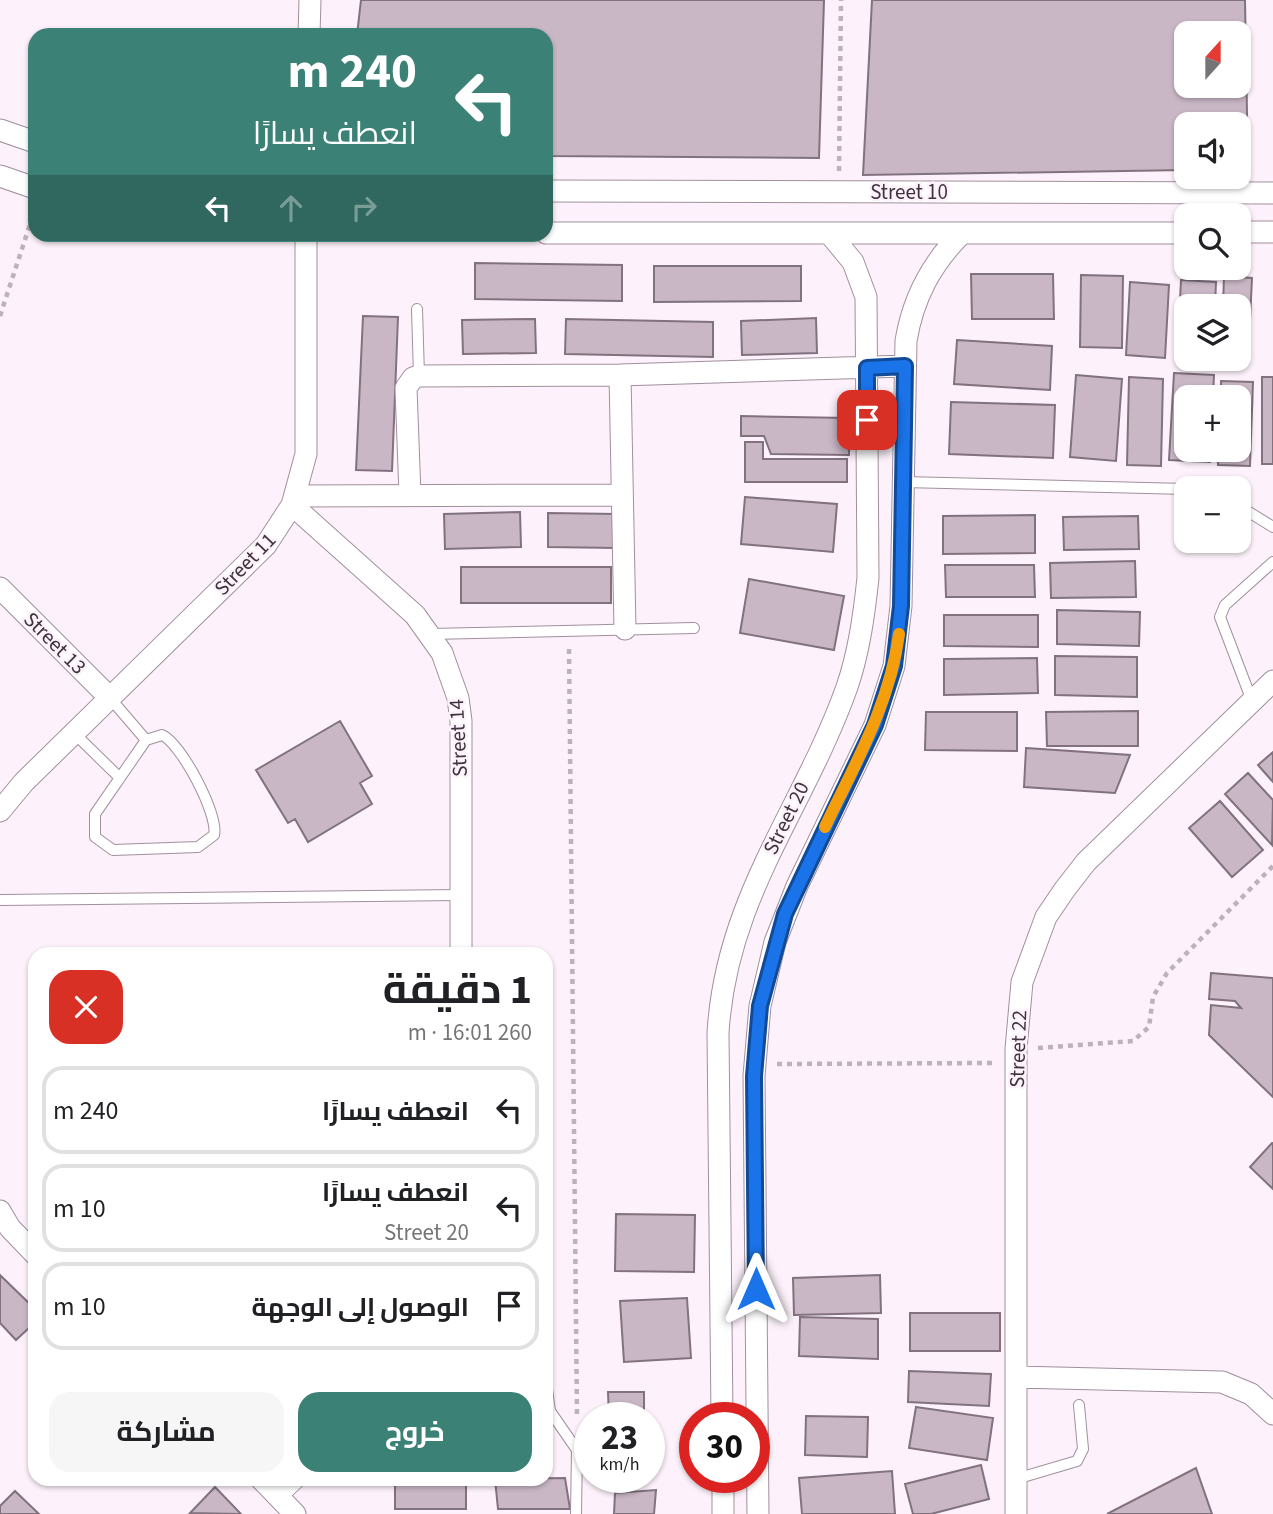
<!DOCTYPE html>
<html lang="ar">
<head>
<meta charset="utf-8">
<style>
	:root { --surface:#fff; --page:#f6f6f6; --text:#202124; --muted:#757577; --line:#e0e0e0; --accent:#3c8176 }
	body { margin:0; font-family:"Source Sans 3",Cairo,sans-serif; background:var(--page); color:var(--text); direction:rtl; height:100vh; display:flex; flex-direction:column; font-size:26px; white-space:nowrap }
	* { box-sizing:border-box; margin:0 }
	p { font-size:23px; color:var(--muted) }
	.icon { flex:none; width:38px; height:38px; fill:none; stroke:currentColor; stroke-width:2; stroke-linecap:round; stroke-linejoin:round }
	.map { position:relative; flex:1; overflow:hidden; direction:ltr }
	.panel { position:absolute; left:28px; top:947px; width:525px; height:539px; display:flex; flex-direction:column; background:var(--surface); border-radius:21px; box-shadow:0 2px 5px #0004; direction:rtl }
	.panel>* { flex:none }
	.banner { position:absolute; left:28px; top:28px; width:525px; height:214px; border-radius:21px; box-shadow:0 2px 5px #0004; direction:rtl; background:#3c8176; color:#fff; overflow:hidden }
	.needle { width:46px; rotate:21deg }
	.controls { position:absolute; left:1174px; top:21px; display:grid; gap:14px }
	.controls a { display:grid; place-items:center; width:77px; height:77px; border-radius:14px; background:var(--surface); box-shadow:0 2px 5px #0004; font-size:35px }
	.speed { position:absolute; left:574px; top:1402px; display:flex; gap:14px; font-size:35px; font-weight:700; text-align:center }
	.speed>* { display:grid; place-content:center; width:91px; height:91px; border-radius:50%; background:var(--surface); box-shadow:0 2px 5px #0004; line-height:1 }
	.speed small { font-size:18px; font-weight:400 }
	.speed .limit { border:10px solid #d22; background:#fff; color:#111 }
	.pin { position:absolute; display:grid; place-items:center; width:60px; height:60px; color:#fff; margin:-30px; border-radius:14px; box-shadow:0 4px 10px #0006 }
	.me { position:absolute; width:77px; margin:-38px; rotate:0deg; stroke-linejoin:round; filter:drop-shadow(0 0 5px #0008) }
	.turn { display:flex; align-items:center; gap:24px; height:147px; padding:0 21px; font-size:32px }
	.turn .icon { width:91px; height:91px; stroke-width:2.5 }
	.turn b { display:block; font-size:49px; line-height:60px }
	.lanes { display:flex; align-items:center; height:66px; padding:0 21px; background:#0003; justify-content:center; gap:35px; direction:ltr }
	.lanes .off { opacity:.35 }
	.round { display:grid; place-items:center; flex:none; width:74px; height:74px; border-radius:21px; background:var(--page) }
	.overview { display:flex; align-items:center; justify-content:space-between; height:119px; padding:0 21px }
	h1 { font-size:42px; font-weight:700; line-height:52px }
	.cta { display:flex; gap:14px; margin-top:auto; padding:14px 21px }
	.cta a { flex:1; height:80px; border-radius:21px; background:var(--accent); color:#fff; font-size:28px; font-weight:700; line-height:80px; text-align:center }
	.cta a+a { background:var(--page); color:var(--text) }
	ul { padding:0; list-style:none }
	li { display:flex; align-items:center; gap:21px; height:88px; margin:0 14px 10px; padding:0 7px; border:4px solid var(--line); border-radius:21px }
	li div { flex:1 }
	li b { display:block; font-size:26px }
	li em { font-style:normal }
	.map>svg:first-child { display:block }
	.building { fill:#c9b7c6; stroke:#82717f; stroke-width:2; fill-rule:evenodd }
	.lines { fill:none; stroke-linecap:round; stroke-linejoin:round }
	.lane-casing { stroke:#a18f9e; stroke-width:12 }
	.street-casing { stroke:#a18f9e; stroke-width:23 }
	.path { stroke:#bbb2ba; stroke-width:4.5; stroke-dasharray:5 5; stroke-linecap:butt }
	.lane { stroke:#fff; stroke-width:10 }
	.street { stroke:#fff; stroke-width:21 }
	.route-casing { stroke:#114b97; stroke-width:18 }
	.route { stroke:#1a73e8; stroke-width:12 }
	.slow { stroke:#f59e0b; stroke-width:12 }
	.labels { text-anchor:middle; stroke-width:5; stroke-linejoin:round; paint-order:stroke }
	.street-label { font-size:21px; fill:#3c353b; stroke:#fdf2fb }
</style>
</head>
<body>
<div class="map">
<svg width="1273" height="1514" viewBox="0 0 1273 1514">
	<rect width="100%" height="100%" fill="#fdf2fb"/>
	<!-- building -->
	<path class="building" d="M361,0H824L819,158L546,156V35H357Z
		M872,0H1245L1248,169H1239V124H1186V170L863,175ZM1186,33H1239V86H1186Z
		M475,263L622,265V301L475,299Z
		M654,266H801V301L654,302Z
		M971,274H1053L1054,319H972Z
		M1081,275L1123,276L1122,348L1080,347Z
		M1224,276L1252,278L1248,363L1221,362V359H1239V306H1223Z
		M1181,280L1216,282L1215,306H1186V359L1177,358Z
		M1130,282L1169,285L1165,358L1126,355Z
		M363,316L398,317L392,471L356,470Z
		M816,318L817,353L742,355L741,321Z
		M535,319L536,353L463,354L462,320Z
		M566,319L713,322V357L565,354Z
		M957,340L1052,346L1050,390L954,384Z
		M1174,373L1214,375L1213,397H1186V450H1210V462L1169,460Z
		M1076,375L1122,379L1116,461L1070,457Z
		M1129,377L1163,379L1161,466L1127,465Z
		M1262,377H1273V464H1262Z
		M1221,381L1253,382L1250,466L1218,465V450H1239V397H1221Z
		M951,402L1055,405L1053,458L949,454Z
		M741,416L849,418V455L771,454L764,436H741Z
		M745,442H763V459H847V482H745Z
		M745,497L837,504L833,552L741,544Z
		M520,512L521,547L445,549L444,514Z
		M548,513L617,514V548L548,547Z
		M1035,515V553L943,554V516Z
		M1138,516L1139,549L1064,550L1063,517Z
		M1135,561L1136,597L1051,598L1050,563Z
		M945,565H1034L1035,597H946Z
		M461,567H611V603H461Z
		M749,579L844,596L834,650L740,633Z
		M1057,610L1140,612L1139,646L1057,644Z
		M944,615H1038V647L944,646Z
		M1055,656L1137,657V697L1055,695Z
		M1037,658L1038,693L944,695V659Z
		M1138,711V746H1047L1046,712Z
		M926,712H1017V751L925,750Z
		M340,721L372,776L360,783L372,804L308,842L295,819L288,823L256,770Z
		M1026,748L1130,755L1115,793L1024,787Z
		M1273,752V782L1258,765Z
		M1248,773L1273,800L1272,845L1225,794Z
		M1220,801L1263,850L1232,877L1189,828Z
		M1211,973L1273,978V1097L1209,1035L1211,1005L1241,1008L1235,1001L1209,999Z
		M1272,1143H1273V1189L1250,1167Z
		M546,1183H551V1299H546Z
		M616,1214L695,1215L694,1272L615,1271Z
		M0,1275L35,1309V1330L30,1327L16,1340L0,1323Z
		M880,1275L881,1313L794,1315L793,1278Z
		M687,1298L691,1358L624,1362L620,1301Z
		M910,1313H1000V1351H910Z
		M800,1317L878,1319V1359L799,1356Z
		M909,1371L991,1374L989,1406L908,1402Z
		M608,1392H644V1418H609Z
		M916,1407L993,1418L987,1460L909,1448Z
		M806,1416L868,1417L867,1457L805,1455Z
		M981,1465L989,1499L931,1514H913L905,1484Z
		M1196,1468L1212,1514H1107Z
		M892,1471L895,1514H802L799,1478Z
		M565,1478L570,1509H498L495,1479Z
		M395,1479H466V1509H395Z
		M215,1487L241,1514L190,1513Z
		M656,1490L654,1514H614L615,1493Z
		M15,1491L39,1514H0V1506Z"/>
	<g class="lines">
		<defs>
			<path id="lane" d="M417,309L419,376
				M903,482L1186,489
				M1239,506L1273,527
				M430,634L694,628
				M110,698L146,740
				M1252,701L1220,617L1225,605L1273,562
				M74,733L120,778
				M162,735C181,743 219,815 214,835L198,847L113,850L95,837V814L146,740Z
				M0,900L461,895
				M546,1382L550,1411L577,1450L576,1514
				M1016,1479L1077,1461L1083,1449L1079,1405"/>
			<path id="street" d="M309,35L310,0
				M0,130L35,142
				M0,176L35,188
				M546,191L1273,193
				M1221,193L1222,215
				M1239,232H1273
				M546,233H1186
				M620,375L625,629
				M410,495L406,388L413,378L419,376L620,375L905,366
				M295,496L622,495
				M292,505L415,615L442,653L458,698L461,721V954
				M0,588L110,698
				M0,811L24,782L266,545L292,505L306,454V234
				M0,1211L10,1228L35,1254
				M1016,1377L1222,1382L1251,1394L1273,1414
				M722,1418L718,1033C726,897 803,810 847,687C859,652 864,615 868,578L866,297L853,262L829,233
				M723,1477V1514
				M261,1479L295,1514
				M277,1495L294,1479
				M758,1514L754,1076L760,1006L775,942L797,886L875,725L894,666L901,606L906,341C913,298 931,264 962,233
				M1016,1514V1049L1022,982L1046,917L1065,889L1086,862L1273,681"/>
		</defs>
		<!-- lane casing -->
		<use href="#lane" class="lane-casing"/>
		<!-- street casing -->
		<use href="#street" class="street-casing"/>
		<!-- path -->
		<path class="path" d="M839,171L841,0
			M0,316L35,209
			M569,649L577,1417
			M1038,1048L1133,1041L1149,1027L1153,997L1167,973L1273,866
			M777,1064L992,1063"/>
		<!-- lane -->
		<use href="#lane" class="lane"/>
		<!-- street -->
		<use href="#street" class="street"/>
	</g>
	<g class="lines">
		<defs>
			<path id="route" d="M756,1289L754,1076L760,1006L785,914L875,725L894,666L901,606L905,366L867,368V420"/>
		</defs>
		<!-- route casing -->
		<use href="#route" class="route-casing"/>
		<!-- route -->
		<use href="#route" class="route"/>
		<!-- slow -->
		<path class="slow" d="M825,827C855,764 890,704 899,634"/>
	</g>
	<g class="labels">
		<!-- street labels -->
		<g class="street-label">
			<text x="909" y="199">Street 10</text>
			<text transform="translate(245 564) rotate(-46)" y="7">Street 11</text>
			<text transform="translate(55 643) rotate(45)" y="7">Street 13</text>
			<text transform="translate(458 738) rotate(-93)" y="7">Street 14</text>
			<text transform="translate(786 818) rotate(-64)" y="7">Street 20</text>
			<text transform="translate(1018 1049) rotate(-88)" y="7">Street 22</text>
		</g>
	</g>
</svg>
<div class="controls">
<a><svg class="needle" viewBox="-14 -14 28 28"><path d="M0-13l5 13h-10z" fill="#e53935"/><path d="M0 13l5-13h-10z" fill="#757577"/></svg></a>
<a><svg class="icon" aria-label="sound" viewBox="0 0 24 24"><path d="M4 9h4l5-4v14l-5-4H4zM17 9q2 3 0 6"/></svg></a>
<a><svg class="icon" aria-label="search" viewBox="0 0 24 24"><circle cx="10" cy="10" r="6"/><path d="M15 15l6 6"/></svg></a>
<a><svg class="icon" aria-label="layers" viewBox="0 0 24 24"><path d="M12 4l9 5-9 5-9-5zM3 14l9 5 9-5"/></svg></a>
<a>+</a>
<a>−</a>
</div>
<div class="speed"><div>23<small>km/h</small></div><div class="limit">30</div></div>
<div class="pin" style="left:867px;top:420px;background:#d93025"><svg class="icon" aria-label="arrive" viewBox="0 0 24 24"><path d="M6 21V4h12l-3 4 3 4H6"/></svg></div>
<svg class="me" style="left:756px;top:1289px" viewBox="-20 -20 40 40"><path d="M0-17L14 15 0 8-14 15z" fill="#1a73e8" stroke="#fff" stroke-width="4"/></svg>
<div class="banner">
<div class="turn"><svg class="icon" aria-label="left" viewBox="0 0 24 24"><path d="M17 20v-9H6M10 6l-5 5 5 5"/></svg><div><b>240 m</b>انعطف يسارًا</div></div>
<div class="lanes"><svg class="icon" aria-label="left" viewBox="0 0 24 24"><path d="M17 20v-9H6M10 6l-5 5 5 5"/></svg><svg class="icon off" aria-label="ahead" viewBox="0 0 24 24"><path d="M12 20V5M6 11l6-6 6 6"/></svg><svg class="icon off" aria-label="right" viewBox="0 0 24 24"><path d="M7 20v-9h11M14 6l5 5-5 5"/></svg></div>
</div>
<section class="panel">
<div class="overview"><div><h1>1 دقيقة</h1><p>260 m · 16:01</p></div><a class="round" style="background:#d93025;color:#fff"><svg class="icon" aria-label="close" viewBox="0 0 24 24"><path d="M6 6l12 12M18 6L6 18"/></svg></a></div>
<ul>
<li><svg class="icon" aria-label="left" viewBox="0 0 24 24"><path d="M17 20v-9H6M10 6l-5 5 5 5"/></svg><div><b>انعطف يسارًا</b></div><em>240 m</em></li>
<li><svg class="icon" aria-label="left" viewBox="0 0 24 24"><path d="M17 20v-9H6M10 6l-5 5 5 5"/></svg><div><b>انعطف يسارًا</b><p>Street 20</p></div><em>10 m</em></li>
<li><svg class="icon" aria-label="arrive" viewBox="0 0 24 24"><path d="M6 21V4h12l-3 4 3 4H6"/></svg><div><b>الوصول إلى الوجهة</b></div><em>10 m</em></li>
</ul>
<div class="cta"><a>خروج</a><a>مشاركة</a></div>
</section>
</div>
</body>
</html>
